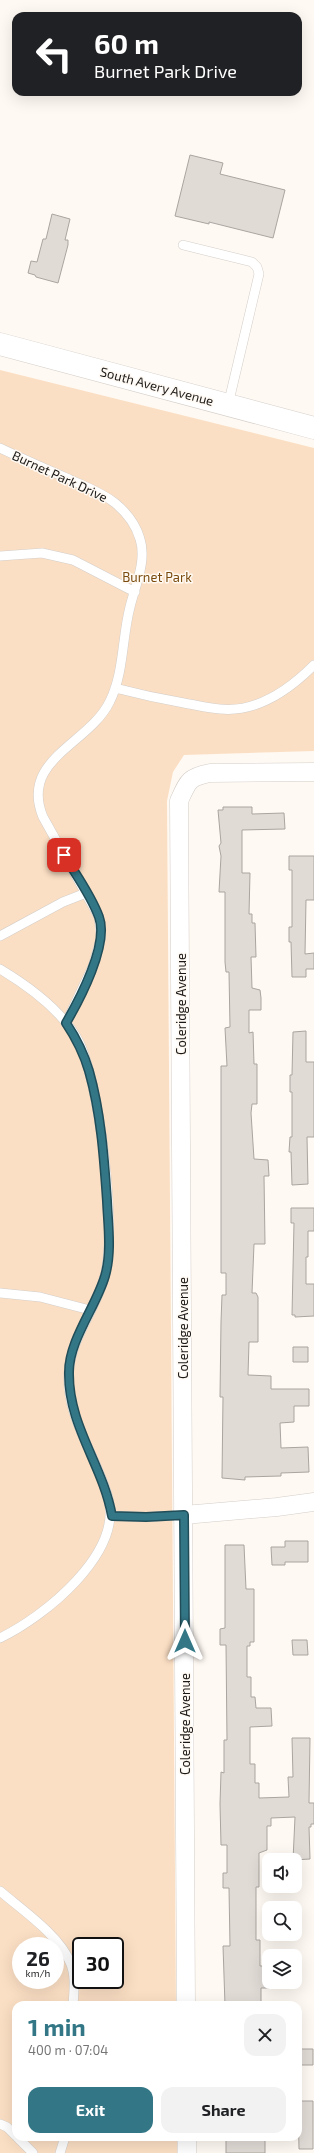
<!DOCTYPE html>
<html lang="en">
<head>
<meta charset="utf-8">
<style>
	:root { --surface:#fff; --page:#f2f2f2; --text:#202124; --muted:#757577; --accent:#337787 }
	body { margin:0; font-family:"Exo 2",sans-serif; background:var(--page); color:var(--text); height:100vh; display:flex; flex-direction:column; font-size:15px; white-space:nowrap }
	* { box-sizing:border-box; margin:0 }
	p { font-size:13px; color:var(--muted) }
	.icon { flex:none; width:22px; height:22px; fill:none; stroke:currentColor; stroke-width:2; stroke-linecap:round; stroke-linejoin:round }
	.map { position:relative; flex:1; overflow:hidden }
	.panel { position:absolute; left:12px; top:2001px; width:290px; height:140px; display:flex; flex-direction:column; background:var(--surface); border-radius:12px; box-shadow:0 4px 16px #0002 }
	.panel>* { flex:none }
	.guide { position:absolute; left:12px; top:12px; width:290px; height:84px; border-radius:12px; box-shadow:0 4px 16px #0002; background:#202124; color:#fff; overflow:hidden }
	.fabs { position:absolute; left:262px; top:1853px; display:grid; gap:8px }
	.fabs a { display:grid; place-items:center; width:40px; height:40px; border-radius:8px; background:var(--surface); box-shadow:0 4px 16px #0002; font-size:20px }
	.speed { position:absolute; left:12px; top:1937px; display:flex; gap:8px; font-size:20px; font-weight:700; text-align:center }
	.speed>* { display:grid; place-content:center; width:52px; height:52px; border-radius:50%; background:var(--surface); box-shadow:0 4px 16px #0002; line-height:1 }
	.speed small { font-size:10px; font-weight:400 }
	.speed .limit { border:2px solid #111; border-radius:6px; background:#fff; color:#111 }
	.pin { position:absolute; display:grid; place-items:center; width:34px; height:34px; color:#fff; margin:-17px; border-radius:8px; box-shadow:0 2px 6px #0006 }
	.me { position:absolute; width:44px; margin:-22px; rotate:0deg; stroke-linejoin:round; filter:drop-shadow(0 0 3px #0008) }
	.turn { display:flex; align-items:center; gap:14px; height:84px; padding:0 16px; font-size:18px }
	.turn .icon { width:52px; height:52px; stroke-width:2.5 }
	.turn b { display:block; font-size:28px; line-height:34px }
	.round { display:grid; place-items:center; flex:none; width:42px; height:42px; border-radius:12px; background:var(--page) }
	.head { display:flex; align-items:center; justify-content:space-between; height:68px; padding:0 16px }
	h1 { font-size:24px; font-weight:700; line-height:30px; color:var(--accent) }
	.button { display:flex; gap:8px; margin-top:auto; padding:8px 16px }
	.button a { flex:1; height:46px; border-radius:12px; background:var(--accent); color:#fff; font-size:16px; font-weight:700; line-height:46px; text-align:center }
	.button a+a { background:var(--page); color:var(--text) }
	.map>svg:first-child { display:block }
	.green { fill:#fbdfc4; fill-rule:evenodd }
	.building { fill:#e1dbd6; stroke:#aaa5a0 }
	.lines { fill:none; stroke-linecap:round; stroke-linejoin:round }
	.service-casing { stroke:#d4cec9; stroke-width:10 }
	.minor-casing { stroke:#d4cec9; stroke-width:19 }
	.tertiary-casing { stroke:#d4cec9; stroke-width:23 }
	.service { stroke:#fff; stroke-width:9 }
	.minor { stroke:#fff; stroke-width:18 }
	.tertiary { stroke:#fff; stroke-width:22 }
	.route-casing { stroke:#214d58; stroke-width:10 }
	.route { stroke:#337787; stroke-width:7 }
	.labels { text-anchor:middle; stroke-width:3; stroke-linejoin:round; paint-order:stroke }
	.street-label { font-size:13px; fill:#1b1917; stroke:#fff9f3 }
	.park-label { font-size:13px; fill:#7a4b0d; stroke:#fff9f3 }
</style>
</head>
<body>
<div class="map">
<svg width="314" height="2153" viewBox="0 0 314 2153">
	<rect width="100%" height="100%" fill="#fff9f3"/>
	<!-- green -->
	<path class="green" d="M0,370L314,448V751L184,755L173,772L167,801L176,2005H16V2137H177V2153H0ZM21,1946H55V1980H21ZM81,1946H115V1980H81Z"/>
	<!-- building -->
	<path class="building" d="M190,155L223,163L220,174L285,190L273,238L209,222V224L175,216Z
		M52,214L70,219L65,240H68V245L58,283L36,277L35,275L28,273L31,261L37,262L43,239H46Z
		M223,807H252V814L284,813L285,829L242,830V873H250L249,914H252V923H255L256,957H251L252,988L260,990L261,998V1010H249V1033L253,1032L254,1064H257V1104H252L251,1113L254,1159L268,1160L269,1176H264L265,1244H254L252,1293H256L258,1297V1342H249L248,1375L271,1376V1389H309V1406H294V1422L280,1423L281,1448L308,1447L309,1472L281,1473V1476L245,1477V1480L222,1478L223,1397H220L221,1322L222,1295H226V1273H221V1066H227L225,1028L230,1027L229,972H226L225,962V892H219L221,856L219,846L221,843L218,810H223Z
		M289,856H314V900H306L305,954L314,953V969H306V977H292L291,942H289V927H292V870H289Z
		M306,1031V1062H314V1137H307L308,1184L292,1185L291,1152H289L290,1137H292V1092H290V1075H292L293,1032Z
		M291,1208H314V1231H308V1257H306V1284H314V1316L295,1317V1315H292L294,1223H291Z
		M293,1347H308V1362H293Z
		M285,1541H308V1562H285V1565H272L271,1547H285Z
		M225,1545H244L246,1589H254V1642H250V1646H247V1677H251V1697H255L256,1708H271L272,1726L250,1727V1764H255V1783H259V1798L289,1797L288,1777H293L292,1738H310L309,1803H314V1824H311V1827H309L310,1859L293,1860L295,1817L271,1818V1826H267V1850L259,1853V1887H256V1940H260V1966H269V1988H261V2005H225L223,1946H230L229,1888H223V1873H227V1845H221L220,1804L221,1772L224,1773V1740H227L226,1645H220V1629L225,1628Z
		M292,1640H307L308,1655H293Z
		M299,2049H313V2065H299Z
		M298,2101H313V2149H299Z
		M232,2139H265V2153H226V2140Z"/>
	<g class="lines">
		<defs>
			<path id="service" d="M183,245L252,262L257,267L259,274L228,405
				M0,448C23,459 46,469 69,479C84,486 101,492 115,503C126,512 136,525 140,539C147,561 135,586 130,607C122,637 124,673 110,701C90,744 19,759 43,817L99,917L101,938L93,966L66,1023
				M0,556L42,553L73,560L135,592
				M115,688C138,694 161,699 184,703C196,705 208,708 220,709C257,713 290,689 314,665
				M0,936L63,902L86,893
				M0,969C30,987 63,1011 79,1042C100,1086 117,1228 105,1275C97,1308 73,1335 69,1369C64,1416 96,1454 108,1497C124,1553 44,1617 0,1638
				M0,1293L40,1297L90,1310
				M112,1516L147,1517L184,1515
				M0,1891C22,1910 59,1935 70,1962C76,1974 74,1991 73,2005
				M0,2124L7,2127L16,2136
				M17,2137L33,2153
				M60,2153L65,2137"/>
			<path id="minor" d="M184,1515L277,1507L314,1502
				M186,2005L179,801C188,781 189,777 210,773L314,772
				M187,2137V2153"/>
			<path id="tertiary" d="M0,344L314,428"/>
		</defs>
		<!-- service casing -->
		<use href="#service" class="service-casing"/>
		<!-- minor casing -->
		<use href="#minor" class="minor-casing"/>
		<!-- tertiary casing -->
		<use href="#tertiary" class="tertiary-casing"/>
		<!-- service -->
		<use href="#service" class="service"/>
		<!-- minor -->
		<use href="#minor" class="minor"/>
		<!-- tertiary -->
		<use href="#tertiary" class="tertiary"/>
	</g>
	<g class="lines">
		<defs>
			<path id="route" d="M64,855C76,875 91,895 99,917C109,944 80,999 66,1023C76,1038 84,1054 89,1071C101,1113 104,1158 107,1201C108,1225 112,1252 105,1276C96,1307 69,1340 69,1372C68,1426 103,1465 112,1516L146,1517L184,1515L185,1641"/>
		</defs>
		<!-- route casing -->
		<use href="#route" class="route-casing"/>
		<!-- route -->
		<use href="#route" class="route"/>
	</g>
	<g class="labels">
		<!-- street labels -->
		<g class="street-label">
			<text transform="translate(157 386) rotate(15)" y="5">South Avery Avenue</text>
			<text transform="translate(60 476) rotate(25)" y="5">Burnet Park Drive</text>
			<text transform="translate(181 1004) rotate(-90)" y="5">Coleridge Avenue</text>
			<text transform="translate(183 1328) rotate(-90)" y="5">Coleridge Avenue</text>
			<text transform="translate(185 1724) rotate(-90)" y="5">Coleridge Avenue</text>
		</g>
		<!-- park labels -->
		<g class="park-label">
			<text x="157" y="582">Burnet Park</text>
		</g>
	</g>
</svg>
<div class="fabs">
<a><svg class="icon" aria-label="sound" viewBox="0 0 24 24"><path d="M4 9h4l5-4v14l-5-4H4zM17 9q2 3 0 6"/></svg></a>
<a><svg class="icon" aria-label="search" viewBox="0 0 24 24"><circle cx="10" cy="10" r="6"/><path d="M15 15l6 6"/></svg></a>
<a><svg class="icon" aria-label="layers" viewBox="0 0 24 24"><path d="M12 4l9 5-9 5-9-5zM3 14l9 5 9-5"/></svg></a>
</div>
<div class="speed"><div>26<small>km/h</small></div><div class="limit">30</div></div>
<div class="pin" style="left:64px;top:855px;background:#d93025"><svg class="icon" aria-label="arrive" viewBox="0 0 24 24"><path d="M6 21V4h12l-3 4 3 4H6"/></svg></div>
<svg class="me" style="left:185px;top:1641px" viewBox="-20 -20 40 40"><path d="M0-17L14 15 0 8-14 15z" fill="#337787" stroke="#fff" stroke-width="4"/></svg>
<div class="guide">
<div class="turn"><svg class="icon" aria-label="left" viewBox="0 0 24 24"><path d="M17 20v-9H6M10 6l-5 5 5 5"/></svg><div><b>60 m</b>Burnet Park Drive</div></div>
</div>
<section class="panel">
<div class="head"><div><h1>1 min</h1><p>400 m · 07:04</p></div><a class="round"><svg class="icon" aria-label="close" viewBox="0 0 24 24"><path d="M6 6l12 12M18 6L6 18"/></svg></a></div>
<div class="button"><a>Exit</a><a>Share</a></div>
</section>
</div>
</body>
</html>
